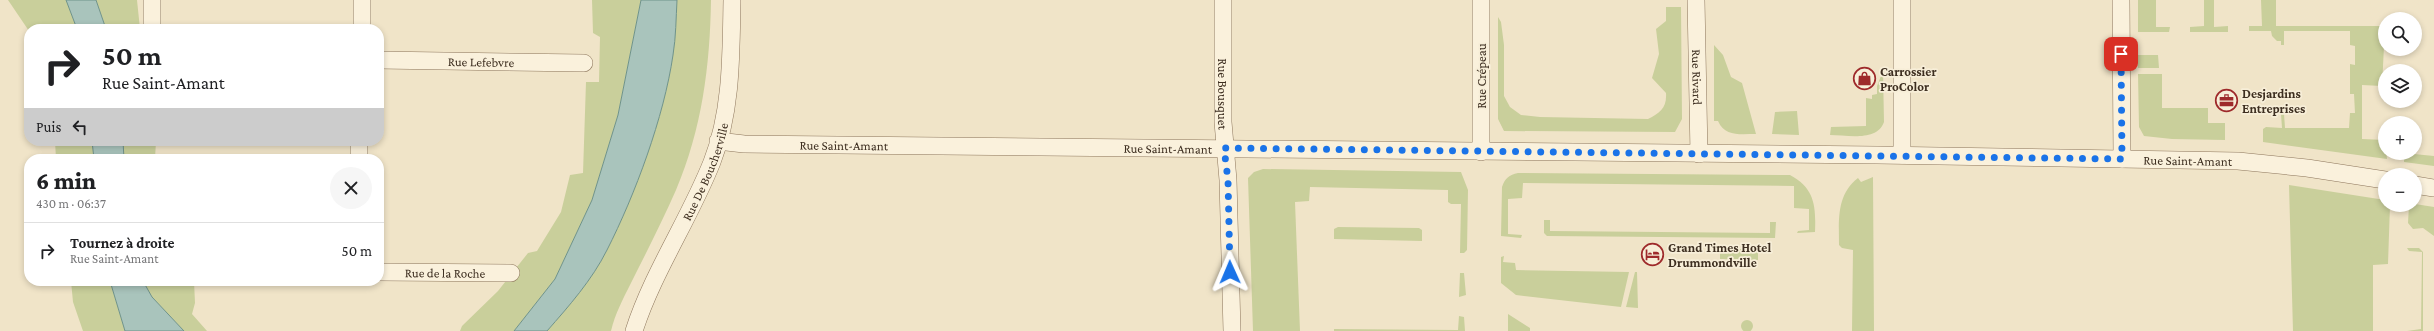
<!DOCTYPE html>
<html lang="fr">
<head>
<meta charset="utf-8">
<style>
	:root { --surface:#fff; --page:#f6f6f6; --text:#202124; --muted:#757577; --line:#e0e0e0 }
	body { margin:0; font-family:"Crimson Pro",serif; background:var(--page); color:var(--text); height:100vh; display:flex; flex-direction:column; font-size:15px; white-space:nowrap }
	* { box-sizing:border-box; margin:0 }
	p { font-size:13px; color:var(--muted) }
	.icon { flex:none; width:22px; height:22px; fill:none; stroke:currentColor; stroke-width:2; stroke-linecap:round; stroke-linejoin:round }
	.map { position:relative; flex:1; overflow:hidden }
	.sheet { position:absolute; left:24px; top:154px; width:360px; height:132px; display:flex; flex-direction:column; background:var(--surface); border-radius:16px; box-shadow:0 2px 6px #0003 }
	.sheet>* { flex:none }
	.top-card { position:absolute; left:24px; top:24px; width:360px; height:122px; border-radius:16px; box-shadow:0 2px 6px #0003; background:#fff; color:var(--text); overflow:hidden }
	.buttons { position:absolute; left:2378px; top:12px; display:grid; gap:8px }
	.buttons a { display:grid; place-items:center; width:44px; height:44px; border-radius:50%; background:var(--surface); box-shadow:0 2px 6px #0003; font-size:20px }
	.pin { position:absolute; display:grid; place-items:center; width:34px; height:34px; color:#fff; margin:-17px; border-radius:8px; box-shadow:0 2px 6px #0006 }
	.me { position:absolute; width:44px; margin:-22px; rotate:359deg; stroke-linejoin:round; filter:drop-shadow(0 0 3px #0008) }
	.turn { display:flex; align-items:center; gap:14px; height:84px; padding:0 12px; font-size:18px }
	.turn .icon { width:52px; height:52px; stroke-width:2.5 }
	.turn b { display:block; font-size:28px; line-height:34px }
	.then { display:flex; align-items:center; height:38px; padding:0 12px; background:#0003; gap:8px; font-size:15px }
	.round { display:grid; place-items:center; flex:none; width:42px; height:42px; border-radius:21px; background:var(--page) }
	.head { display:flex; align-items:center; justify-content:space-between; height:68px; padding:0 12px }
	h1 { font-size:24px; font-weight:800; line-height:30px }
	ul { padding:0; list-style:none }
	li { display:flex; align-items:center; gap:12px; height:56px; padding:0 12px; border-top:1px solid var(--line) }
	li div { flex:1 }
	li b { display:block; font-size:15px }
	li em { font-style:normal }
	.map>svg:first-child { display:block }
	.green { fill:#c9cf9b }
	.water { fill:#a9c4bc; stroke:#6f938a }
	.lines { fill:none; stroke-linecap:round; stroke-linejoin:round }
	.minor-casing { stroke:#8d765c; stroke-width:18 }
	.minor { stroke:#faf1dc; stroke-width:17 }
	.route { stroke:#1a73e8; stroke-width:7; stroke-dasharray:0 12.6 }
	.labels { text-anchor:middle; stroke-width:3.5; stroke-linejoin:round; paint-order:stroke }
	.street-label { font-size:13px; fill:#3d2e20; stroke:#f7eed8 }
	.poi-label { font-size:13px; font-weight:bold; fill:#3d2e20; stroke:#f7eed8; text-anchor:start }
</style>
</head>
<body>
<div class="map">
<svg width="2434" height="331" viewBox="0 0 2434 331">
	<rect width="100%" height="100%" fill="#f0e4c8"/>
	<!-- green -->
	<path class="green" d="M8,0H66L77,29H29V31Z
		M96,0H137L140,29H106Z
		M592,0H641L618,115L592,200L555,279L514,331H460L462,326L498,291L528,253L537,251L561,212L570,175L583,173L586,82H599L600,37L593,33Z
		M677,0H711C710,66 702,129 676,190C662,222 646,253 631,283C623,299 615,314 611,331H547C569,306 592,280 607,250C635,195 664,117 673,55C675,37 676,18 677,0Z
		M2138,0H2156V27H2170L2169,32H2138Z
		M2204,0H2214V27L2228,26V32H2190V27L2204,26Z
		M2261,0H2276V26H2385L2382,86L2362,85V139L2385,140L2387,159L2263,142V129L2266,127L2282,128L2281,114H2284L2285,128H2349L2350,113H2355L2354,94H2350V64L2355,65V46L2350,45V31H2284V45H2281V41H2277L2272,36L2271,31H2249V26H2262Z
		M1666,7H1681L1682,119L1675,132L1504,131L1498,119V17L1501,22L1504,45V96L1510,107L1521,115L1540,117L1648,119C1660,113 1667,108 1666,93L1652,78L1659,54L1656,29L1666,21Z
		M1714,45L1723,55L1731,77L1742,83L1756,134C1740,134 1725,137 1718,121H1714Z
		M2138,55H2158L2159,68H2138Z
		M1883,71L1884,122C1877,142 1847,135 1830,135L1831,127L1866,126V98L1872,99V95L1877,94V86Z
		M2138,74H2162V108H2208V123H2225V140L2172,139L2144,136L2139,127Z
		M1797,111L1799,135L1772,134L1775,112Z
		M55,141H92L94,159H56Z
		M123,141H156L155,159H124Z
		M2404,153L2434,156V166L2404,162Z
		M1263,169L1461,172L1468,190L1467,250L1464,253H1460L1461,204H1451L1448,202V190L1310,187L1309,201L1295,202L1300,331H1253L1248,178L1254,172Z
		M1518,173L1790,175C1815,188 1816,207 1815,232L1797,233L1798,231L1809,230V209L1794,208V186L1523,183L1522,198L1508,199V234L1522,235L1521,238L1501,236L1502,187C1505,178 1509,175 1518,173Z
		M1873,177L1874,331H1852L1853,250L1842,248L1839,245C1839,221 1836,195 1858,178L1861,182Z
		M2289,185L2385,200V205H2390L2388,264L2373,265V331H2293Z
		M2415,204L2434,207V236L2423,228L2413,229L2408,223L2409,205Z
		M1544,220H1550V231L1770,233V222H1776L1775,238L1547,236L1544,233Z
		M1338,227L1419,228L1422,230V241L1334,239V229Z
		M2407,248H2419L2423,252V331H2407L2421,329L2422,252L2409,251Z
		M1720,249H1758V260L1720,259Z
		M1504,256L1503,262L1515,263L1516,270L1629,272L1621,307L1516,295L1501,283V257Z
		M1635,272H1637L1638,308L1626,307Z
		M1460,273H1464L1466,295L1459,297Z
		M71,281H110L125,331H83L73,302Z
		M143,281H194L195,303L192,314L207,331H184L152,297Z
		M1508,314L1530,328V331H1508Z
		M1459,316L1464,317L1465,331H1334V329L1458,330Z
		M1741 326a6 6 0 1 1 12 0a6 6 0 1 1-12 0Z"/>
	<!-- water -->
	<path class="water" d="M66,0H96L106,29H77Z
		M641,0H677C676,18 676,37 673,55C664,117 635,195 607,250C592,280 569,306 547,331H514L555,279L592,200L618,115Z
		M92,141H123L124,159H94Z
		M110,281H143L152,297L184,331H125Z"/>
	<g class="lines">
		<defs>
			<g id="minor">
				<path id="s1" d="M1223,0V122L1228,180L1232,331"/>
				<path d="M1481,0V152"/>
				<path id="s2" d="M1696,0L1699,154"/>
				<path d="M1902,0V155"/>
				<path d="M2121,0L2122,159"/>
				<path d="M152,29V0"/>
				<path d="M362,29V0"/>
				<path id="s3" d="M379,60L584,63"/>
				<path id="s4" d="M718,141L744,144L1877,155L2238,161L2307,168L2385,180"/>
				<path d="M359,159V141"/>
				<path d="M2415,185L2434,188"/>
				<path id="s5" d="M379,272L511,273"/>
				<path id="s6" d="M634,331C653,272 689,220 712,162C732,111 731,54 732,0"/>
			</g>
		</defs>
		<!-- minor casing -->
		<use href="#minor" class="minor-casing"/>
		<!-- minor -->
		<use href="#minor" class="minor"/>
	</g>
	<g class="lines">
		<!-- route -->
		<path class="route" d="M1230,272L1228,180L1224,148L2122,159L2121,54"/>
	</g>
	<!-- icons -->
	<defs>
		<symbol id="shop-ring" viewBox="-11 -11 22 22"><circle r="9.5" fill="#f7eed8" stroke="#9e2a2b" stroke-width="1.5"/><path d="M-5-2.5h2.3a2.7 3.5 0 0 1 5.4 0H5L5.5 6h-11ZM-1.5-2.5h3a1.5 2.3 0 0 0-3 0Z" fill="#9e2a2b"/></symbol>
		<symbol id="office-ring" viewBox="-11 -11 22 22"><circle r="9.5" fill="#f7eed8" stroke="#9e2a2b" stroke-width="1.5"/><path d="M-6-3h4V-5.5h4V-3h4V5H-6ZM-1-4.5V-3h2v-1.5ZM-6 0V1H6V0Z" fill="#9e2a2b"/></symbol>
		<symbol id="hotel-ring" viewBox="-11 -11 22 22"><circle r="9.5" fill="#f7eed8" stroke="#9e2a2b" stroke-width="1.5"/><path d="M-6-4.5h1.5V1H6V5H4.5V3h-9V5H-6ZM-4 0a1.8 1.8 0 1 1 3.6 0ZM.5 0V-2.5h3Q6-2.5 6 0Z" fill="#9e2a2b"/></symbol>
	</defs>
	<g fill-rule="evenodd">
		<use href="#shop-ring" x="1852" y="66" width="25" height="25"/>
		<use href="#office-ring" x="2214" y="88" width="25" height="25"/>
		<use href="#hotel-ring" x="1640" y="242" width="25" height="25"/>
	</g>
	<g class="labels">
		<!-- street labels -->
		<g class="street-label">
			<text dy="5" stroke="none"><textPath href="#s3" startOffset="102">Rue Lefebvre</textPath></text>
			<text transform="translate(1481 76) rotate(-90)" y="5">Rue Crépeau</text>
			<text dy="5" stroke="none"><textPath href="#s2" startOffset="77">Rue Rivard</textPath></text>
			<text dy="5" stroke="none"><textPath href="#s1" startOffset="94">Rue Bousquet</textPath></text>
			<text dy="5" stroke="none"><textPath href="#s4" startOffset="126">Rue Saint-Amant</textPath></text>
			<text dy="5" stroke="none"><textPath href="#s4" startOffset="450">Rue Saint-Amant</textPath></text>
			<text dy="5" stroke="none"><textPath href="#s4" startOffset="1470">Rue Saint-Amant</textPath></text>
			<text dy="5" stroke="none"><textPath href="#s6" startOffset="175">Rue De Boucherville</textPath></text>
			<text dy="5" stroke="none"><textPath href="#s5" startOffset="66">Rue de la Roche</textPath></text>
		</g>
		<!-- poi labels -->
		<g class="poi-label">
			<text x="1880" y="76">Carrossier<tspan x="1880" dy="15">ProColor</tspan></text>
			<text x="2242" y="98">Desjardins<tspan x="2242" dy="15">Entreprises</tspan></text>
			<text x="1668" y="252">Grand Times Hotel<tspan x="1668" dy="15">Drummondville</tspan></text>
		</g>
	</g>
</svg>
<div class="buttons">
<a><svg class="icon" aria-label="search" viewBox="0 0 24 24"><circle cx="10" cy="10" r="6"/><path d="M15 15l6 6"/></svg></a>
<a><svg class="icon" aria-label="layers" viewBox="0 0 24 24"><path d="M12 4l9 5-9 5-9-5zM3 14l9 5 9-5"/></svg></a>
<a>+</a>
<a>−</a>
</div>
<div class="pin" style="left:2121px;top:54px;background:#d93025"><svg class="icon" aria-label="arrive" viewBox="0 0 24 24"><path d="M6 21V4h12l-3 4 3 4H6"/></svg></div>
<svg class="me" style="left:1230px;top:272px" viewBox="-20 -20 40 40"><path d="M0-17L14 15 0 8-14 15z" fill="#1a73e8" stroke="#fff" stroke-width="4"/></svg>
<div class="top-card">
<div class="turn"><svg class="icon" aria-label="right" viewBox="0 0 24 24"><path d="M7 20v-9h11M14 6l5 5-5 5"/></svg><div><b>50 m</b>Rue Saint-Amant</div></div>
<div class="then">Puis<svg class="icon" aria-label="left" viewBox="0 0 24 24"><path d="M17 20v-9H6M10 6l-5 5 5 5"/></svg></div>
</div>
<section class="sheet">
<div class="head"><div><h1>6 min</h1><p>430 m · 06:37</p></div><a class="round"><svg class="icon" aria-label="close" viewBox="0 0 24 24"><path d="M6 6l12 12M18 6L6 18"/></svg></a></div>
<ul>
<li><svg class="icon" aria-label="right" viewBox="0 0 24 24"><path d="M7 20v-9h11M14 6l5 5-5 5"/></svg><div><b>Tournez à droite</b><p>Rue Saint-Amant</p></div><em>50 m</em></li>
</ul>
</section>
</div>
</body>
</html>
